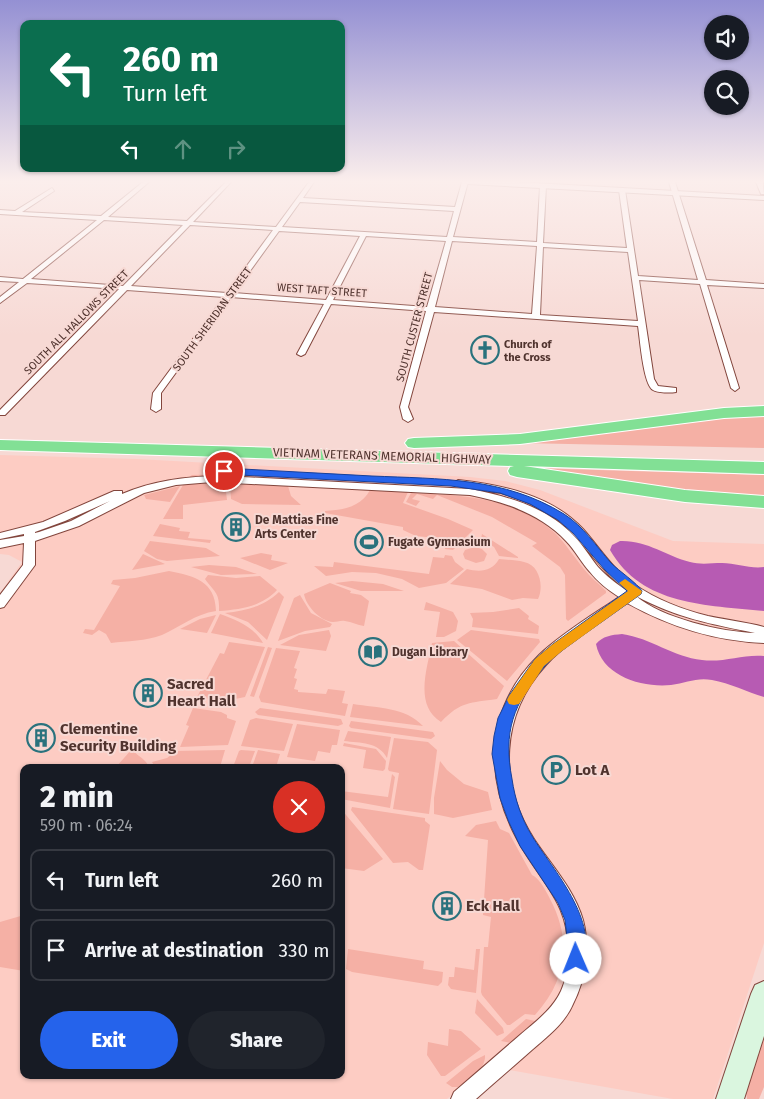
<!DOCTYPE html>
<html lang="en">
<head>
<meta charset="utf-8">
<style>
	:root { --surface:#171b24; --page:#20242c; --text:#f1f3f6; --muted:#9ea1a6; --line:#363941; --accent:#2563eb }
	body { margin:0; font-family:"Fira Sans",sans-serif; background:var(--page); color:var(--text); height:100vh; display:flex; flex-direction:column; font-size:19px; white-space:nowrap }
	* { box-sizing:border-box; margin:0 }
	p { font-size:16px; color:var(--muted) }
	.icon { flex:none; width:28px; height:28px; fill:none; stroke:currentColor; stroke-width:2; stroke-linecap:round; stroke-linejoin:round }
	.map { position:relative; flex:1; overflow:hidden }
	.drawer { position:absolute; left:20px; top:764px; width:325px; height:315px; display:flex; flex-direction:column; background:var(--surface); border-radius:10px; box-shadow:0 1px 4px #0004 }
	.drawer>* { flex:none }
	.banner { position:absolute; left:20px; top:20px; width:325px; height:152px; border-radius:10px; box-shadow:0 1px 4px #0004; background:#0b6e4f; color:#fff; overflow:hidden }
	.fabs { position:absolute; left:704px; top:15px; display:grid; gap:10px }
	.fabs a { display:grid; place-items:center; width:45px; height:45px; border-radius:50%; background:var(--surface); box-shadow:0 1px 4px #0004; font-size:25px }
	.pin { position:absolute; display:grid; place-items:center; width:42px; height:42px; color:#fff; margin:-21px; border:2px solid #fff; border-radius:50%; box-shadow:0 1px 5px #0007 }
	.me { position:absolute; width:55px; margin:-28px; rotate:359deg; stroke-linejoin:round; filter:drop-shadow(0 0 4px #0008) }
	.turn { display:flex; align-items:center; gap:18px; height:105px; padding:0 20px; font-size:22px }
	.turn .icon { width:65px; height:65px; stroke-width:2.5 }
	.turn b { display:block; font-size:35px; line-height:42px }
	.lanes { display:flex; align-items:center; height:48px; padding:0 20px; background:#0003; justify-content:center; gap:25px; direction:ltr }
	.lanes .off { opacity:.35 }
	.round { display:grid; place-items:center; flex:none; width:52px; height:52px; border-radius:26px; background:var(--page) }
	.summary { display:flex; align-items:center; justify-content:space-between; height:85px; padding:0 20px }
	h1 { font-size:30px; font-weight:800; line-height:38px }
	.button { display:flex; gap:10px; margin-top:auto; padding:10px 20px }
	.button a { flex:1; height:58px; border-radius:30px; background:var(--accent); color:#fff; font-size:20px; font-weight:800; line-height:58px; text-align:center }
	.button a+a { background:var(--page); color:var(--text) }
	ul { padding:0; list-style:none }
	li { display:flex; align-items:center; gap:15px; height:62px; margin:0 10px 8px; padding:0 10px; border:2px solid var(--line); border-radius:10px }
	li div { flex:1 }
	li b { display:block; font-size:19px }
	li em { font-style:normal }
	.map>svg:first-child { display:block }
	.built { fill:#fdccc3; fill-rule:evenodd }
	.green { fill:#f5b0a5 }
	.water { fill:#b75bb3 }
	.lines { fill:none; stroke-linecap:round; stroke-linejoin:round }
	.minor-casing { stroke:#82453c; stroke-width:2 }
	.tertiary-casing { stroke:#82453c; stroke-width:2 }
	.secondary-casing { stroke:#82453c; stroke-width:2 }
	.motorway-casing { stroke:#fff; stroke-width:2 }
	.minor { fill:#fff; fill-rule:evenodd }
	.tertiary { fill:#fff; fill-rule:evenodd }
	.secondary { fill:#daf6df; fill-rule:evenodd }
	.motorway { fill:#82e095; fill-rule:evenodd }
	.route { fill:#2563eb; stroke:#184099 }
	.slow { fill:#f59e0b }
	.labels { text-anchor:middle; stroke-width:4; stroke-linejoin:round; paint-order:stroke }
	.far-street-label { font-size:11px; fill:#50332e; stroke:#f7d9d4 }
	.far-poi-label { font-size:11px; font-weight:bold; fill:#50332e; stroke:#f7d9d4; text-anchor:start }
	.street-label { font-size:12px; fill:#50332e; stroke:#f7d9d4 }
	.poi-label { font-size:12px; font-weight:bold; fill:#50332e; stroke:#f7d9d4; text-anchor:start }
	.near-poi-label { font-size:15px; font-weight:bold; fill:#50332e; stroke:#f7d9d4; text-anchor:start }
</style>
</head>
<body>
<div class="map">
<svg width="764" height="1099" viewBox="0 0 764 1099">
	<rect width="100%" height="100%" fill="#f7d9d4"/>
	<!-- built -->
	<path class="built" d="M0,455L137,459L470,477L505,481L540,490L673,541L764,544V943L713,1099H673L487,1066L447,1099H0V593L22,562L9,555L0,554ZM24,768H341V1075H24Z"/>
	<!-- green -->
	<path class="green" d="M764,413V448L520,443Z
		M532,468L764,475V499L724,497Z
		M224,474L275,476L291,479L189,477L192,475Z
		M202,483L225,484L227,500L183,505V519H163L183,485Z
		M230,484L288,486L291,496L301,505L242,504L231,499Z
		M180,486L170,502L146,499L144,495Z
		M370,490L408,492L403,503L448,519L473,530L453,550L445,549V547L435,545L436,538L416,536L403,530V527L325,513V511C343,510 361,507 370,490Z
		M411,493C462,495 515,497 555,533C566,544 574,557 584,569C590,577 598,583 606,591V593L568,621L566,619L565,575L560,567L532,546L537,543L492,517L437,495L433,499L417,494L412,499L420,501L416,506L406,502Z
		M160,524L180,528L179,531L190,532L188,538L211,540L210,543L153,536Z
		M482,534L518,557V558L499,556L494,547L481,539Z
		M150,541L206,548L220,556L167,561L157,559L144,551Z
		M475,547L482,549L487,554L484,561L476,563L465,559L463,554L465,550Z
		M261,553L272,555L271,560L288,563L270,570L240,558Z
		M143,554L165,564L132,570Z
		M445,555L452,556L455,562L464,569L446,583L419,588L402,579L376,573L352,572L326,576L314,566L333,567L334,562L429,574L433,557L444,558Z
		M499,559C507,560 516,560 524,562C540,565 544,587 538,599L523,598L512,600L482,589L450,584L467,569C479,572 492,572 499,559Z
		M209,565L236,567L257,574L221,575L191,567Z
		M169,571C195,576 215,581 216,611C195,614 180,627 162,635C146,641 127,641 111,643L106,634L99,630L92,635L83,633L85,629L94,630L120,586L111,584L113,580L135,578Z
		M208,575L236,578L260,576L277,590C261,607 241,609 219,611C220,592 214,592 205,579Z
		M352,581L383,584L404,591H361L335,583Z
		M330,583L351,591L350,593L361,595L369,601L364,626C357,625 352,622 345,621C341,620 337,622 333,622C320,621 306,606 304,594Z
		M279,592L284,597L267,640L248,622L225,613C247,610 263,607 279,592Z
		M300,595L311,613L332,624L330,627L305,631L278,641L294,598Z
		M426,602L453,612L458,621L456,631L444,637H436L440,612L424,610Z
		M519,608L529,616L528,619L539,626L538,634L472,627L473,619L470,613L493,612Z
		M220,614C237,620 254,627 263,643L211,633Z
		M216,615L207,633L180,629L200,619Z
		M329,630L331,636L326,651L280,645L299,635Z
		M471,630L539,639L540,642L507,681L457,640Z
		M454,641L504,686L497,699C470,703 461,701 441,722C414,705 427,669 432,643Z
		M229,642L265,647L245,697L225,701L197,697L220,653L224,654Z
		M268,647L272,648L254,697L250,696Z
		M276,648L300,651L294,668L297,669L294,678L297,679L294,689L298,690V692L326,694L328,689L345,691L342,703L348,704L345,716L261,702L259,697Z
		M353,704C378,708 405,707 423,726L350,717Z
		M193,708L221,712L227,715V718L236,721L228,745L180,747L189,726L186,725Z
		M260,708L341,719L343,724L338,726L258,715L255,712Z
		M256,718L293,724L284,751L241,746L250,720Z
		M351,721L433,732L435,736L431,739L351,728L349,726Z
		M297,724L340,730L337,745H332L330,753L318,751L315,761L287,757Z
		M348,731L391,737L387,758C379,742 360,743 344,741Z
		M394,738L428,742L437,750L429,814L393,809L399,773L389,771L388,769Z
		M344,743L376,749L386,761L385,769L383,771L363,768L366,750L343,746Z
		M132,749C138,757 145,758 149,767H116Z
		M225,750L220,767H155L152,762L167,758L176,751Z
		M241,750L255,751L249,767H233L239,751Z
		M258,750L280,754L276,767H252Z
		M440,761L447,770L464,784L488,792L492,810L453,818L434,814V798Z
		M392,774L395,777L390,808L341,799V791L388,797Z
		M352,807L425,818V821L430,825L423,870H419L408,862L393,863L351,810Z
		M341,809L383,859L364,871L341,868Z
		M496,821L500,829L509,833L532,875C540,879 546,891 550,899C572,940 567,980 535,1015L525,1014L510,1025H507L482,995L481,992L484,947H488L491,917L483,915L488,840L465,836L476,825Z
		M24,915V971L0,967V922Z
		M348,949L424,961L423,969L443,972L442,982L438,986L432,985L352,972L346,969Z
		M476,949H480L476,993L451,989L448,985L449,977H454L455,967L474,970Z
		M477,999L503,1028L504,1033L497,1036L475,1013Z
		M526,1019L535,1021L512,1043L501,1041Z
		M764,1022V1087L759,1099H747L745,1085Z
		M449,1029L461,1031L481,1049L445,1076H441L427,1055L428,1042L448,1046Z
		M485,1055C486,1070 469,1079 458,1087H452L446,1083L473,1061Z"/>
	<!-- water -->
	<path class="water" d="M620,541C647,540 666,556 690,562C701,565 711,563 722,563C736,563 750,569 764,567V611C707,605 642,606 610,550L612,545Z
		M622,634C651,638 673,657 702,660C723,663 743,654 764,656V697C747,692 730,683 712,680C697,677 686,683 671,685C642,688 602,676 596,644C603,636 611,635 622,634Z"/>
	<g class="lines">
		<defs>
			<path id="minor" d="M143,182H149L108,217L187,221L226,182H231L193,222L276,227L309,182H314L303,198L455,207L462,182H468L453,237L537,242L540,186L543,184L546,186L543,243L627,248L619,190L622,188L625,190L638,276L698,280L669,182H675L706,280L764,284V288L707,285L739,388L735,391L731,388L700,284L639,280L654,379L658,386L676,388V392C671,393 658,393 653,390C643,384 640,338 638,326L434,312L408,407L413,419L408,422L403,419L400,407L426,311L331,304L305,354L301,356L297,354L324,304L231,297L161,393V409L156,412L151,409L153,393L224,297L127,290L5,415H0V410L119,289L27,283L0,303V297L19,282L0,281V277L23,279L97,220L0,214V210L15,211L52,188L54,191L22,212L101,216ZM300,202L454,211L447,237L282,227ZM104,220L183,225L123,286L31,279ZM190,225L273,230L227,293L131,286ZM279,231L360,236L326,300L234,293ZM366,236L446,241L427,307L333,300ZM452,241L537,246L532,314L435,307ZM543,247L628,252L638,321L540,315Z
				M224,476L470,489C507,496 547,507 574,536C583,545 590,557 598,567C606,576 617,584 627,591H628C594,567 578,528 541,509C529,502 515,497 501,493C490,491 460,489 453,483L458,480C503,485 551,495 583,529C600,548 613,570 635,585C656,599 683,610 708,616C727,620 746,622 764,627V643C715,641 670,627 627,603C603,619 565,644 546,665C500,715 498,783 534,839C551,865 574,889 583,920C590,947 586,979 573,1004C565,1023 548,1036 533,1049C514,1066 495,1082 476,1099H451L454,1092C476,1073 498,1054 520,1035C535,1022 552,1010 561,991C566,980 568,966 568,954C570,910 549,890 527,856C484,789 480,713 539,655C561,634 594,614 619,597C608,590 598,582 590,572C581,562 575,550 566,541C541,514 505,502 470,495L212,482L176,485L144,493L79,526L35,541V565L4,607L0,608V595L23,565L24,543L0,548V540L24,536V534L0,539V533L43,522L114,491H122V494C154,480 190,476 224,476ZM110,501L71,521L39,532L35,533V532L65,521ZM636,596C677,618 711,624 755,633C722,632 661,618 636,596Z"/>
			<path id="tertiary" d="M465,182H516L764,196V200L468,184Z
				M756,182H763L764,194H761Z"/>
			<path id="secondary" d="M764,981V1036L744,1099H716L751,994L755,985Z"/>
			<path id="motorway" d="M764,406V416L724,418L520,444L414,448L408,447L405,443L408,439L414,438L520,434L724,408Z
				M0,440L764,462V474L524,466L685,490L764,496V508L685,502L517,477L510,475L508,471L510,467L514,466L0,450Z"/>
		</defs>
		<!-- minor casing -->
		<use href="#minor" class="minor-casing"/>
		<!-- tertiary casing -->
		<use href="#tertiary" class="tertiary-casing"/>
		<!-- secondary casing -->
		<use href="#secondary" class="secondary-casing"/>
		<!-- motorway casing -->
		<use href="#motorway" class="motorway-casing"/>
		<!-- minor -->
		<use href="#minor" class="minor"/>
		<!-- tertiary -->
		<use href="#tertiary" class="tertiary"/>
		<!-- secondary -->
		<use href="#secondary" class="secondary"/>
		<!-- motorway -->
		<use href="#motorway" class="motorway"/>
	</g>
	<!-- sky -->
	<linearGradient id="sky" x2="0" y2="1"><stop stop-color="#9490d3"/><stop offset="0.54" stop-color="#fbeeec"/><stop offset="1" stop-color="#fbeeec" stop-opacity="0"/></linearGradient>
	<rect width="764" height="336" fill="url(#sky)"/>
	<!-- route -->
	<path class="route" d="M224,468C273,471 323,473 372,476C440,479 504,477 564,514C583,526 596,546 611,563C619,571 637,583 642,591L641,594C621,608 602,622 582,636C569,646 554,655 544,667C513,704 503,732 512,779C515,799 521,818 532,836C553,870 600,921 582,965L576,968L569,965L567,959L568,946L565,920L558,903L520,846L508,820L500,798L492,754L494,736L498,718L510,694L535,659L553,644L627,591L605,570L573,533L558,520L530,504L500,493L451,486L220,474L219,471Z"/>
	<!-- slow -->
	<path class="slow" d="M625,579L642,591L641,594L562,651L544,666L519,704L514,705L509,704L507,700L509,696L535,659L553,644L628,591L619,583Z"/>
	<!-- icons -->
	<defs>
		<symbol id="church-ring" viewBox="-11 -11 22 22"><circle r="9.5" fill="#f7d9d4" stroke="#2a727d" stroke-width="1.5"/><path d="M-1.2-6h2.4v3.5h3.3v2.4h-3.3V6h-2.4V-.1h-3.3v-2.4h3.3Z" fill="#2a727d"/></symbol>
		<symbol id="building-ring" viewBox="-11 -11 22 22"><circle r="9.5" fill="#f7d9d4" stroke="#2a727d" stroke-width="1.5"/><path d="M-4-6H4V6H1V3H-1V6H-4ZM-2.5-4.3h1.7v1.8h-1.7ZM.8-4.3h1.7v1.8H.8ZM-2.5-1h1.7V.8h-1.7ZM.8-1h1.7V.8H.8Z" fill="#2a727d"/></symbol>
		<symbol id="stadium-ring" viewBox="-11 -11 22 22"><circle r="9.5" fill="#f7d9d4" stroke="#2a727d" stroke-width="1.5"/><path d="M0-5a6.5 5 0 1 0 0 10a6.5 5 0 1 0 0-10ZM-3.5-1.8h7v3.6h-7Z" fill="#2a727d"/></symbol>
		<symbol id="library-ring" viewBox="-11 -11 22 22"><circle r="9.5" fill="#f7d9d4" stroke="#2a727d" stroke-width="1.5"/><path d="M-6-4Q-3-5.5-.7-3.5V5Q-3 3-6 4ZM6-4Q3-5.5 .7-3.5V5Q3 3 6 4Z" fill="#2a727d"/></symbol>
		<symbol id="parking-ring" viewBox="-11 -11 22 22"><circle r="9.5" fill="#f7d9d4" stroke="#2a727d" stroke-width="1.5"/><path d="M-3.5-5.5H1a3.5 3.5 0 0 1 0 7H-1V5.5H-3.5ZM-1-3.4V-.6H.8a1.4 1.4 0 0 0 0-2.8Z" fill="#2a727d"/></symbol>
	</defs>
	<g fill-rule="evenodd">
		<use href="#church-ring" x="469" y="334" width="32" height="32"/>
		<use href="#building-ring" x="220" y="511" width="32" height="32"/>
		<use href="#stadium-ring" x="353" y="526" width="32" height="32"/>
		<use href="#library-ring" x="357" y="636" width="32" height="32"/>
		<use href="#building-ring" x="132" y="677" width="32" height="32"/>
		<use href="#building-ring" x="25" y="722" width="32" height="32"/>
		<use href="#parking-ring" x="540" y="754" width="32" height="32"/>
		<use href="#building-ring" x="431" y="890" width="32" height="32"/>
	</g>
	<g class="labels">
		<!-- far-street labels -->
		<g class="far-street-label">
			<text transform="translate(322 290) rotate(4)" y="4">WEST TAFT STREET</text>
			<text transform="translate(212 319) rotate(-54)" y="4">SOUTH SHERIDAN STREET</text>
			<text transform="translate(76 322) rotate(-45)" y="4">SOUTH ALL HALLOWS STREET</text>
			<text transform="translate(414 327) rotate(-75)" y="4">SOUTH CUSTER STREET</text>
		</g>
		<!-- far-poi labels -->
		<g class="far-poi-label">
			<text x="504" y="348">Church of<tspan x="504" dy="13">the Cross</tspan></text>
		</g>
		<!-- street labels -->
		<g class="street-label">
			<text transform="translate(382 456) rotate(2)" y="4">VIETNAM VETERANS MEMORIAL HIGHWAY</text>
		</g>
		<!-- poi labels -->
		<g class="poi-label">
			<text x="255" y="524">De Mattias Fine<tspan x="255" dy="14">Arts Center</tspan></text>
			<text x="388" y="546">Fugate Gymnasium</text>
			<text x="392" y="656">Dugan Library</text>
		</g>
		<!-- near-poi labels -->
		<g class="near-poi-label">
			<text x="167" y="689">Sacred<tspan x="167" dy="17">Heart Hall</tspan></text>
			<text x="60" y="734">Clementine<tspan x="60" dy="17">Security Building</tspan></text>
			<text x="575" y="775">Lot A</text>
			<text x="466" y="911">Eck Hall</text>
		</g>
	</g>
</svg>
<div class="fabs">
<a><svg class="icon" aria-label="sound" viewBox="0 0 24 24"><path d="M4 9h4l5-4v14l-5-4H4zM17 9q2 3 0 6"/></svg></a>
<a><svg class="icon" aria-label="search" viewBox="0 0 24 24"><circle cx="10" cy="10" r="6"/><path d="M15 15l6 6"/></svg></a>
</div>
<div class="pin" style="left:224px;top:471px;background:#d93025"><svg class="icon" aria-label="arrive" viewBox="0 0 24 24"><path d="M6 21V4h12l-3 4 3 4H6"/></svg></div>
<svg class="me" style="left:576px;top:959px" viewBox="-20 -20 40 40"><circle r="19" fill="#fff"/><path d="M0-13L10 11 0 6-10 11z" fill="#2563eb"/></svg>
<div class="banner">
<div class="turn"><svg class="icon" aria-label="left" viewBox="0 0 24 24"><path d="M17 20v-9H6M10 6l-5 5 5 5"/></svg><div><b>260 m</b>Turn left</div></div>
<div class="lanes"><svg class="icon" aria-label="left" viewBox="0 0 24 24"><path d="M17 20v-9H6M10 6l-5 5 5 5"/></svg><svg class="icon off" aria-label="ahead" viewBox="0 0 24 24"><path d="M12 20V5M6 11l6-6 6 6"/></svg><svg class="icon off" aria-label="right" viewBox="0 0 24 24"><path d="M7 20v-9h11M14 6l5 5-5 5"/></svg></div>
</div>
<section class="drawer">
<div class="summary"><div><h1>2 min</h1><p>590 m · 06:24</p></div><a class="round" style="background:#d93025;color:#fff"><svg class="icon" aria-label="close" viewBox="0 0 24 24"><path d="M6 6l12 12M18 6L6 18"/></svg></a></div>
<ul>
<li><svg class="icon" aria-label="left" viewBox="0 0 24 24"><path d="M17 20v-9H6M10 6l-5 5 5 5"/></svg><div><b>Turn left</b></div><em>260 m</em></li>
<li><svg class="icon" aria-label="arrive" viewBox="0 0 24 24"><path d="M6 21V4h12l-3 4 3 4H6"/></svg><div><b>Arrive at destination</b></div><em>330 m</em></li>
</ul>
<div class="button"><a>Exit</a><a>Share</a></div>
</section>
</div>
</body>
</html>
